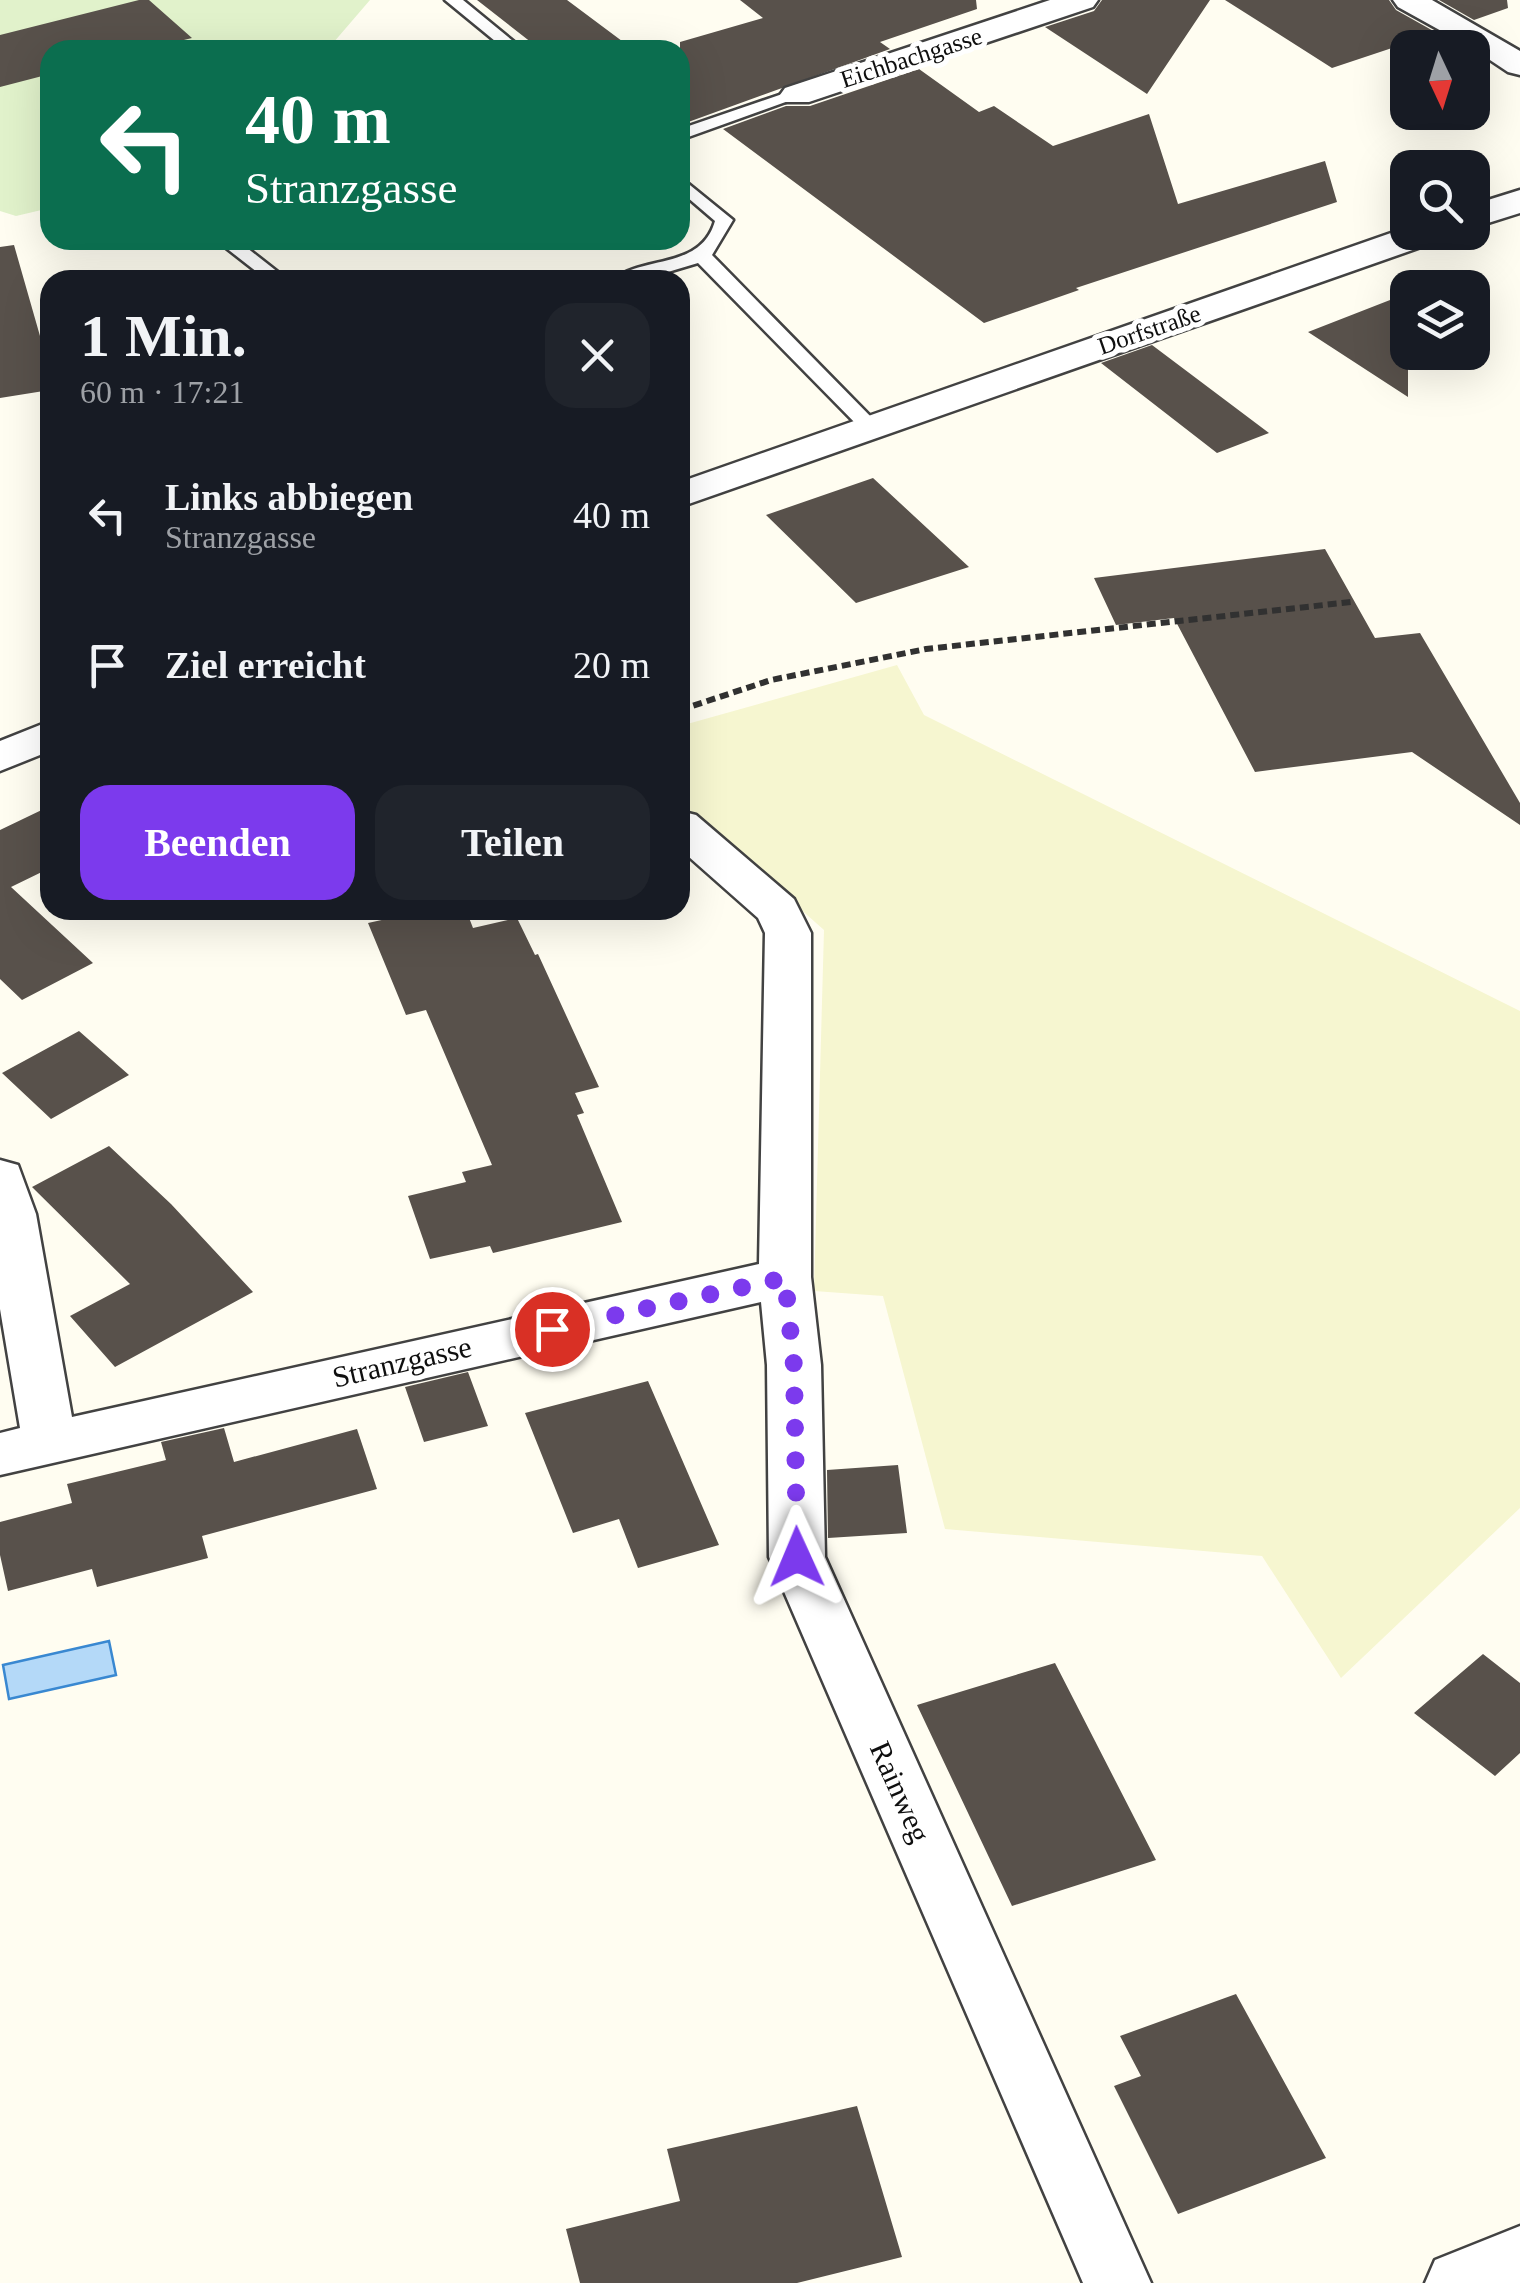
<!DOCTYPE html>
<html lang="de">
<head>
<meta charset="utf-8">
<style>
	:root { --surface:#171b24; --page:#20242c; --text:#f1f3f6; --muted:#9ea1a6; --accent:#7c3aed }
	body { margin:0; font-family:Georgia,serif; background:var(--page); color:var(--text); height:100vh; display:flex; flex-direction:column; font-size:38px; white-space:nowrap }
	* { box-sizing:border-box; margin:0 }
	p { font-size:32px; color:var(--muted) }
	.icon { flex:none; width:55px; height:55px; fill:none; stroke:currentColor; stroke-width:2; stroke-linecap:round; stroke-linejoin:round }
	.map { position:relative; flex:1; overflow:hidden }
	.details { position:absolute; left:40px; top:270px; width:650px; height:650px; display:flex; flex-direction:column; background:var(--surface); border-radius:30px; box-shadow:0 10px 40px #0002 }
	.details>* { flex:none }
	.guide { position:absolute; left:40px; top:40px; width:650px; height:210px; border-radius:30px; box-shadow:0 10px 40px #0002; background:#0b6e4f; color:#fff; overflow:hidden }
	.needle { width:65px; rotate:176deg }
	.tools { position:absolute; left:1390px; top:30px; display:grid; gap:20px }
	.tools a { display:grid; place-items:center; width:100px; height:100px; border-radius:20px; background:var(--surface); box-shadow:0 10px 40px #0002; font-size:50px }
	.pin { position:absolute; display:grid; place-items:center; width:85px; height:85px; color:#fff; margin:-42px; border:5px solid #fff; border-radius:50%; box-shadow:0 2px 10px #0007 }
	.me { position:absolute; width:110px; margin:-55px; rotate:359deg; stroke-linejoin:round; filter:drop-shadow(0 0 8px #0008) }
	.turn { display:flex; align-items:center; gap:35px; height:210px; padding:0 40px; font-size:45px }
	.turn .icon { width:130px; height:130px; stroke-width:2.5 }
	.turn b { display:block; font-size:70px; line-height:85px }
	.round { display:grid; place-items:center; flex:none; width:105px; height:105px; border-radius:30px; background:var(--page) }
	.headline { display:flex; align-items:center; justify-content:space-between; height:170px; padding:0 40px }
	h1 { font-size:60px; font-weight:600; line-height:75px }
	.button { display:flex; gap:20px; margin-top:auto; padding:20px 40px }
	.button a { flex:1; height:115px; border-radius:30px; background:var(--accent); color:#fff; font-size:40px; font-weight:600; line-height:115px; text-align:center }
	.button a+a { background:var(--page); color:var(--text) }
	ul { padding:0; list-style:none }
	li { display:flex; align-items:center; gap:30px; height:150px; padding:0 40px }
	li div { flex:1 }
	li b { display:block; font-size:38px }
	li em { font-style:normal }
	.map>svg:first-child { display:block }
	.farmland { fill:#f6f6d0 }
	.pitch { fill:#e1f2cb }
	.water { fill:#b4d9f8; stroke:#3988d1; stroke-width:2.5 }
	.building { fill:#58514b }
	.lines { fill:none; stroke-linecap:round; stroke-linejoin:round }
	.service-casing { stroke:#424242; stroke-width:5 }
	.minor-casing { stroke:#424242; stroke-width:5 }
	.path { stroke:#313131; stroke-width:6; stroke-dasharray:9 5; stroke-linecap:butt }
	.service { fill:#fff; fill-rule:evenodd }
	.minor { fill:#fff; fill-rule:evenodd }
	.route { stroke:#7c3aed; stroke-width:18; stroke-dasharray:0 32.4 }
	.labels { text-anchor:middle; stroke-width:10; stroke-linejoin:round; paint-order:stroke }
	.far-street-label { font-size:25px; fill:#0f0f0f; stroke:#fff }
	.street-label { font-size:30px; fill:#0f0f0f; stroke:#fff }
</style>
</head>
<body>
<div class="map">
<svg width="1520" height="2283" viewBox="0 0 1520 2283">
	<rect width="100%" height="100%" fill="#fffdf1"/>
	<!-- farmland -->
	<path class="farmland" d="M897,665L924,715L1520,1011V1508L1341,1678L1262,1556L945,1529L883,1296L814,1291L824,930L680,802V726Z"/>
	<!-- pitch -->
	<path class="pitch" d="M0,0H370L327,50H50V208L16,216L0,211Z"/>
	<!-- water -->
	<path class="water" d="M109,1641L116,1675L9,1699L3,1665Z"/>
	<!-- building -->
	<path class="building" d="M139,0H149L192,38L143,50H50V74L0,87V35Z
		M477,0H567L634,50H541Z
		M740,0H976L977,9L880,42L890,49L680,125V42L763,18Z
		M1102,0H1210L1147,94L1045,27L1094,11Z
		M1225,0H1389L1396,10L1437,33L1332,68Z
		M1439,0H1507L1508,8L1474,20Z
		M919,69L979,112L994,106L1053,146L1149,114L1178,204L1325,161L1337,202L1076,288L1079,290L984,323L723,129L786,106H810Z
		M14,245L50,371V390L0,398V247Z
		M1408,293V397L1308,332Z
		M1152,345L1269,433L1217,453L1101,363Z
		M873,478L969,567L856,603L766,515Z
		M1325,549L1375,638L1420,633L1520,803V825L1412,752L1255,772L1174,618L1116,625L1094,578Z
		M50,806V868L11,887L93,963L22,1000L0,979V830Z
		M427,910H466L473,928L517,918L535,955L538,954L599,1087L575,1093L584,1113L577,1115L622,1222L493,1253L490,1246L430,1259L408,1196L466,1182L462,1172L492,1165L426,1010L406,1015L368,923Z
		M79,1031L129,1075L51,1119L2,1073Z
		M109,1146L171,1204L253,1292L115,1367L70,1316L130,1284L32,1187Z
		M468,1372L488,1426L424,1442L405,1387Z
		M648,1381L719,1545L638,1568L619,1519L573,1533L525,1413Z
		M224,1428L234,1462L357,1429L377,1489L202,1536L208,1558L97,1587L92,1569L8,1591L0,1555V1522L72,1503L67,1484L166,1460L161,1442Z
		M898,1465L907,1533L828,1538L827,1470Z
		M1483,1654L1520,1683V1753L1495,1776L1414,1713Z
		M1055,1663L1156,1860L1012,1906L917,1705Z
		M1236,1994L1326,2158L1178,2214L1114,2086L1141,2076L1120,2036Z
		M857,2106L902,2257L797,2283H580L566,2229L680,2201L667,2149Z"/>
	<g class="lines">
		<defs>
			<path id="service" d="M445,0H463L524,50H506Z
				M791,91L805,95L680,140V129Z
				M680,177L733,220L712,255L876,422V430H862L698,263L641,280H612C644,255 701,270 715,221L680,191Z
				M216,240H237L288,280H267Z"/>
			<path id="minor" d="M1050,0H1098L1093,7L809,102H785L780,95L785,88Z
				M1393,0H1432L1520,51V75L1508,72L1472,48L1398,7Z
				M1520,190V213L1472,228V205Z
				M1408,227V232H1446L1441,240L680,507V482Z
				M50,721V751L0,771V741Z
				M680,811L696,815L794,899L811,933V1277L821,1365L825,1557L1151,2283H1083L769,1557L767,1365L761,1302L0,1475V1433L20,1428L0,1309V1160L18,1165L36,1214L72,1417L759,1264L765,933L758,918L680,849Z
				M1520,2226V2283H1425L1435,2260Z"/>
		</defs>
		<!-- service casing -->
		<use href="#service" class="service-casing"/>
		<!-- minor casing -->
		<use href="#minor" class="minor-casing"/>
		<!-- path -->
		<path class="path" d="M680,710L771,680L926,649L1351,602"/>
		<!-- service -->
		<use href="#service" class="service"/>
		<!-- minor -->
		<use href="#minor" class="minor"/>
	</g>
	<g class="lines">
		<!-- route -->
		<path class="route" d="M552,1329L785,1278L794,1366L797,1557"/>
	</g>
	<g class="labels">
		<!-- far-street labels -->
		<g class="far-street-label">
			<text transform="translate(911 57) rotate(-18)" y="9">Eichbachgasse</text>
			<text transform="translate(1149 329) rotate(-19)" y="9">Dorfstraße</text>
		</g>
		<!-- street labels -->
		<g class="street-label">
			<text transform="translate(402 1362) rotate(-13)" y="10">Stranzgasse</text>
			<text transform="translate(900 1792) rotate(66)" y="10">Rainweg</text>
		</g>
	</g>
</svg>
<div class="tools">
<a><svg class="needle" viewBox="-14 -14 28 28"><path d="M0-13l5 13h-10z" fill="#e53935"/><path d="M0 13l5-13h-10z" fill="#9ea1a6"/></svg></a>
<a><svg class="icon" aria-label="search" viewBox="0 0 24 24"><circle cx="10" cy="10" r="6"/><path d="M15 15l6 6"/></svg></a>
<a><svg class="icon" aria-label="layers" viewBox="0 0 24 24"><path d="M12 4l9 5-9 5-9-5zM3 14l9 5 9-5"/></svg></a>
</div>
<div class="pin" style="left:552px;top:1329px;background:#d93025"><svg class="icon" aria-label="arrive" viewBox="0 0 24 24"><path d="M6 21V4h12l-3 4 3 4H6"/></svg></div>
<svg class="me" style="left:797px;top:1557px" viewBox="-20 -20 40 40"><path d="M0-17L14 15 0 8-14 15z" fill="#7c3aed" stroke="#fff" stroke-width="4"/></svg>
<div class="guide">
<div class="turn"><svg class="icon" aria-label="left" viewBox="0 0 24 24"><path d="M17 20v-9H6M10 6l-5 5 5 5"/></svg><div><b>40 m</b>Stranzgasse</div></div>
</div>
<section class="details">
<div class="headline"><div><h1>1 Min.</h1><p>60 m · 17:21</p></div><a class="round"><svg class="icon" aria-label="close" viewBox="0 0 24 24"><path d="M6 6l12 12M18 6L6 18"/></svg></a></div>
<ul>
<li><svg class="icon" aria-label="left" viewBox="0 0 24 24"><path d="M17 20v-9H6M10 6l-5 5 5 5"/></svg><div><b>Links abbiegen</b><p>Stranzgasse</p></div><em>40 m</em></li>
<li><svg class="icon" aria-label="arrive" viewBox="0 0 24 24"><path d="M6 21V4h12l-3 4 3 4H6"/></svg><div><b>Ziel erreicht</b></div><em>20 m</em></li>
</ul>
<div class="button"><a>Beenden</a><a>Teilen</a></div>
</section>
</div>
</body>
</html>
